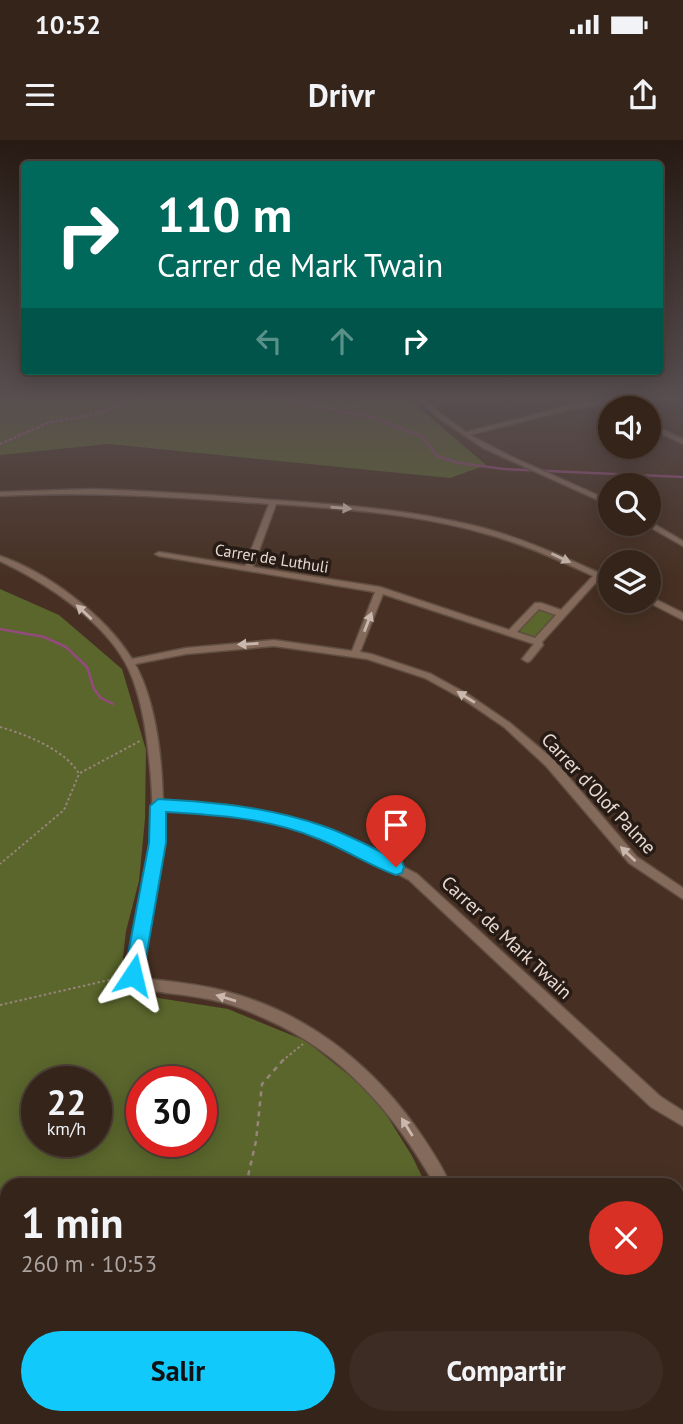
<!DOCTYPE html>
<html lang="es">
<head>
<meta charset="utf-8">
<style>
	:root { --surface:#35241a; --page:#3d2c23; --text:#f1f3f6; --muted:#aaa4a2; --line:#4f4139; --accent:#11cafb }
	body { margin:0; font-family:"PT Sans",sans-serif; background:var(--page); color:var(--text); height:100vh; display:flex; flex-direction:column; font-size:26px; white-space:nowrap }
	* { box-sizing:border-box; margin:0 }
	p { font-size:23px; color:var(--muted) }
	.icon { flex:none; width:38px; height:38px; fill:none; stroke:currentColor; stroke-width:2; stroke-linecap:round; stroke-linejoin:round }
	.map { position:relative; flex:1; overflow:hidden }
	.side { position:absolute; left:0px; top:1038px; width:684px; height:247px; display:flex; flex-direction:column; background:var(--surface); border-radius:21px 21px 0 0; box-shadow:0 4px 18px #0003,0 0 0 2px var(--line) }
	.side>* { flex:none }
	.guide { position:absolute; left:21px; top:21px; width:642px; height:214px; border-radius:7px; box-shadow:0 4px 18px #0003,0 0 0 2px var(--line); background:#00695c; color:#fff; overflow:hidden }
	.controls { position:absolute; left:598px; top:256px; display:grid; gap:14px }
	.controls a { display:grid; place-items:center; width:63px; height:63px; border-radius:50%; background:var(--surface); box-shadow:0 4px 18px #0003,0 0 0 2px var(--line); font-size:35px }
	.speed { position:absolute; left:21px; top:926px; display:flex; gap:14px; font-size:35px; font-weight:700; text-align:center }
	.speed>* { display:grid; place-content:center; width:91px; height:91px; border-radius:50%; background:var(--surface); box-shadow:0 4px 18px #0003,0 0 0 2px var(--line); line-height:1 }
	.speed small { font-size:18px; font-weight:400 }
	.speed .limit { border:10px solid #d22; background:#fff; color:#111 }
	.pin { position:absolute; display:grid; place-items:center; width:60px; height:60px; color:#fff; margin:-72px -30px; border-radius:50% 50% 50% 0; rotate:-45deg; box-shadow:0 0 7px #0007 }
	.pin .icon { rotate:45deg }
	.me { position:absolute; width:77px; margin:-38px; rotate:10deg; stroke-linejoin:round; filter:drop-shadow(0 0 5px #0008) }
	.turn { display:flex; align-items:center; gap:24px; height:147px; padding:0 21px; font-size:32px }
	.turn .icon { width:91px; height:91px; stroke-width:2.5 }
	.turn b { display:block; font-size:49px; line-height:60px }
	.lanes { display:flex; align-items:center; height:66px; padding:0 21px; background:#0003; justify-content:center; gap:35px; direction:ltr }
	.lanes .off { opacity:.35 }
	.round { display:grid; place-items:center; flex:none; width:74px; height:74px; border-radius:37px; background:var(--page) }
	.head { display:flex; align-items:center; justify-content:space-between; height:119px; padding:0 21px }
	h1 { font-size:42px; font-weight:700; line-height:52px }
	.cta { display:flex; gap:14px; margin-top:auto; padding:14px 21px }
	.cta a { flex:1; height:80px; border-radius:42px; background:var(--accent); color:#111; font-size:28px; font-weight:700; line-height:80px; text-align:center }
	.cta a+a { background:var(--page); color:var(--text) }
	.status { display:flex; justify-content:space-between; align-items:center; height:49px; padding:0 35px; background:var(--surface); direction:ltr }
	.status svg { height:19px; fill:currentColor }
	header { display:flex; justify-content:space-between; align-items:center; height:91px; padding:0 21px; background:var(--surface); font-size:32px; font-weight:700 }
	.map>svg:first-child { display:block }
	.green { fill:#5a662c; fill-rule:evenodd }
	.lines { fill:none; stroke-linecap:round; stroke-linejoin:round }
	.stream { stroke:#934a7c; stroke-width:2.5 }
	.street-casing { stroke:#614e42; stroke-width:3 }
	.path-far1 { stroke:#97847a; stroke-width:2; stroke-dasharray:2.5 2.5; stroke-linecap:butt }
	.path { stroke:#97847a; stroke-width:2.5; stroke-dasharray:5 5; stroke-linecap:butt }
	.street { fill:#846a5b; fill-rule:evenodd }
	.oneway { fill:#cab8ae }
	.route { fill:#11cafb; stroke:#0b83a3; stroke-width:2 }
	.labels { text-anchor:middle; stroke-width:7; stroke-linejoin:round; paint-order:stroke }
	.far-street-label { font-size:16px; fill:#e8d9d1; stroke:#261b15 }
	.street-label { font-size:19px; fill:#e8d9d1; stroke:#261b15 }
</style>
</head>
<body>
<div class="status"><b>10:52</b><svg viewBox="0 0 49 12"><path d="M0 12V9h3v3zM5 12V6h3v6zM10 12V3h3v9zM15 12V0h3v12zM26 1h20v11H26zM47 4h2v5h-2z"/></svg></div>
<header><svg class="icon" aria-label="menu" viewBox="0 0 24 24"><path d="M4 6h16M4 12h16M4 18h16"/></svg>Drivr<svg class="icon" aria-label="share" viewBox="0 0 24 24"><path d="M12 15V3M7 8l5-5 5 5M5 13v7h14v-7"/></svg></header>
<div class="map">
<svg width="683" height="1284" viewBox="0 0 683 1284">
	<rect width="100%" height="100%" fill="#473023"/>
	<!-- green -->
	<path class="green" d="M8,257H407L486,325L450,338L109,304L0,315V258Z
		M0,449L59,475L122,529L146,610L145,679L139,741L126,791L120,843L133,854L228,869L306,901L374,955L412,1016L426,1045H7V1278H617L628,1284H0ZM37,942H96V1001H37ZM142,942H201V1001H142Z
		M539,468L556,475L537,498L519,491Z"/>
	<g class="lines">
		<!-- stream -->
		<path class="stream" d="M224,257L281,259L373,278L422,296L437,316L459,323L504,329L683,337
			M0,304L50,282L87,276L141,258L159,257
			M0,489L44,497L66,507L87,527L94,549L101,558L113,564"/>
		<defs>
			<path id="street" d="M416,257H422L441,274L466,292L571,265L614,260V262L612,263L571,269L470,295L512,317L611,361V366L483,308L437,277Z
				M649,283L683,299V304L649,288Z
				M92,349C152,351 212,355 272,360C344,365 417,370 487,389C530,401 570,420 611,438V443L599,439L542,502L543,505L530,521L527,522L522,519L534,504L383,454L360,512L371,514L431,534L469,555L510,583L554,620L637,717L683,748V759L629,723L546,626L504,587L463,559L425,538L367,519L274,506L186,514L135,524C156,562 162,619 163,662L225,665L262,671L324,689L364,706L417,734L661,957L683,971V986L651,967L409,740L356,712L317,696L262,679L225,673L163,670L161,719L140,833L143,838C171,842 200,844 228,852C310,874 377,928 424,999C433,1013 444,1029 450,1045H435C394,973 342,912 266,879C253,873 239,867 225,863C206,858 187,855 167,853C157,851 146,851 135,847L127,835C133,796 144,758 149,719C154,686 153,652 149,618C146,588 141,557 129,530C108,483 45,442 0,421V416C47,432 106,476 132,519L186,508L274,500L352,511L375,452L159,416L155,414L159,412L245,426L269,364C179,357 90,351 0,356V352ZM276,364C345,369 416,374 483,393C521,403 557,419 593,436L561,470L541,463H535L509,490L380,447L253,427ZM539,469L556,475L535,498L517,492Z
				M649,381L683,401V406L646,385L645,383H649Z
				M649,456L683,473V480L646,461L649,460Z
				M637,1278H661L664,1284H640Z"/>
		</defs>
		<!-- street casing -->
		<use href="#street" class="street-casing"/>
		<!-- path-far1 -->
		<path class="path-far1" d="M280,257L334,269L355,268L364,264L366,257
			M0,259L15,257
			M0,304L48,283L99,273L145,257
			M0,587C25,594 66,610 79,634L64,670L0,724
			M80,633L140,601
			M0,865L122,837
			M282,921L303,904"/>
		<!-- path -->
		<path class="path" d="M246,1045L256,1001L262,944L284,919
			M0,1231L7,1236
			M19,1278V1284
			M215,1278L239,1284
			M530,1278L541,1284
			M433,1284H446
			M496,1284L511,1278
			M512,1284L518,1278"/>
		<!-- street -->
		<use href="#street" class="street"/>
	</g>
	<!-- one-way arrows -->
	<defs><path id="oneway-solid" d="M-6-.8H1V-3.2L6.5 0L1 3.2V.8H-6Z" transform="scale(1.75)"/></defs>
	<g class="oneway">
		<use href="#oneway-solid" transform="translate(341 368) rotate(5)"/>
		<use href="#oneway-solid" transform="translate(561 418) rotate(25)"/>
		<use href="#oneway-solid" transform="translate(84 472) rotate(-137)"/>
		<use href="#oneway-solid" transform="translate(368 482) rotate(-69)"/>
		<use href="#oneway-solid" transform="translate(248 504) rotate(177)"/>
		<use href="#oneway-solid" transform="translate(466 557) rotate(-148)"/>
		<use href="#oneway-solid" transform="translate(628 714) rotate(-136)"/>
		<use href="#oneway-solid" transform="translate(226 858) rotate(-163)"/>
		<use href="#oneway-solid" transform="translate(407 987) rotate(-122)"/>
	</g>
	<!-- sky -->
	<linearGradient id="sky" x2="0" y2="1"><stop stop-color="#271a13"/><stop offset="0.59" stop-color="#584e50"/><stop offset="1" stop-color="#584e50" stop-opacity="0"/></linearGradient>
	<rect width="683" height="437" fill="url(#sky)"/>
	<!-- route -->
	<path class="route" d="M158,659C215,662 268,667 323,686C350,695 376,710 402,722L404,727L402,733L396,735C368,725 343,708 316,698C268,678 217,675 166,672V703L143,835L140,841L133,843L126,841L124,835L149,703L150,666Z"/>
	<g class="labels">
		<!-- far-street labels -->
		<g class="far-street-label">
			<text transform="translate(272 418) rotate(9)" y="6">Carrer de Luthuli</text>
		</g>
		<!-- street labels -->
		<g class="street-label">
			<text transform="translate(599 653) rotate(47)" y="7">Carrer d'Olof Palme</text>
			<text transform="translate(507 797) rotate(43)" y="7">Carrer de Mark Twain</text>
		</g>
	</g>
</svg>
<div class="controls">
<a><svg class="icon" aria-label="sound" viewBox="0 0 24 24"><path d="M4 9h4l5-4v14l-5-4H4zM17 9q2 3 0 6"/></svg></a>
<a><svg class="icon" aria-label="search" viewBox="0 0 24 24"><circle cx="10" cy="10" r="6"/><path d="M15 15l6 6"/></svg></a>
<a><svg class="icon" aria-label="layers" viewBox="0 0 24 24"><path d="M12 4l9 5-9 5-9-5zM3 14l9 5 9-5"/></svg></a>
</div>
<div class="speed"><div>22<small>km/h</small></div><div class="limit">30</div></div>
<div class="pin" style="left:396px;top:727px;background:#d93025"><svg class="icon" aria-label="arrive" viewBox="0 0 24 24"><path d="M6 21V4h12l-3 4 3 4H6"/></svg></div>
<svg class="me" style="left:133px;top:835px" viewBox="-20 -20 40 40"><path d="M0-17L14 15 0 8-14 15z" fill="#11cafb" stroke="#fff" stroke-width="4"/></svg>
<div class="guide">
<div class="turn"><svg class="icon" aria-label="right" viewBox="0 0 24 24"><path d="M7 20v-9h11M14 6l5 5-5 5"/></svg><div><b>110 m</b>Carrer de Mark Twain</div></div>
<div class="lanes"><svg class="icon off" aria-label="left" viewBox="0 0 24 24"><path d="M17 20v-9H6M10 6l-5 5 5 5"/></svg><svg class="icon off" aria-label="ahead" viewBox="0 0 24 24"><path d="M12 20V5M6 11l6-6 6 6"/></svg><svg class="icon" aria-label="right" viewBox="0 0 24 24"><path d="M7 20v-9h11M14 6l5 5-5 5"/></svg></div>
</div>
<section class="side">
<div class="head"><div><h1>1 min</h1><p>260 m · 10:53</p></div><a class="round" style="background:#d93025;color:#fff"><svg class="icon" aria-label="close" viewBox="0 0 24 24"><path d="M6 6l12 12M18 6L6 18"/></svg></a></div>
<div class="cta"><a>Salir</a><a>Compartir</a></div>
</section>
</div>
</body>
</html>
